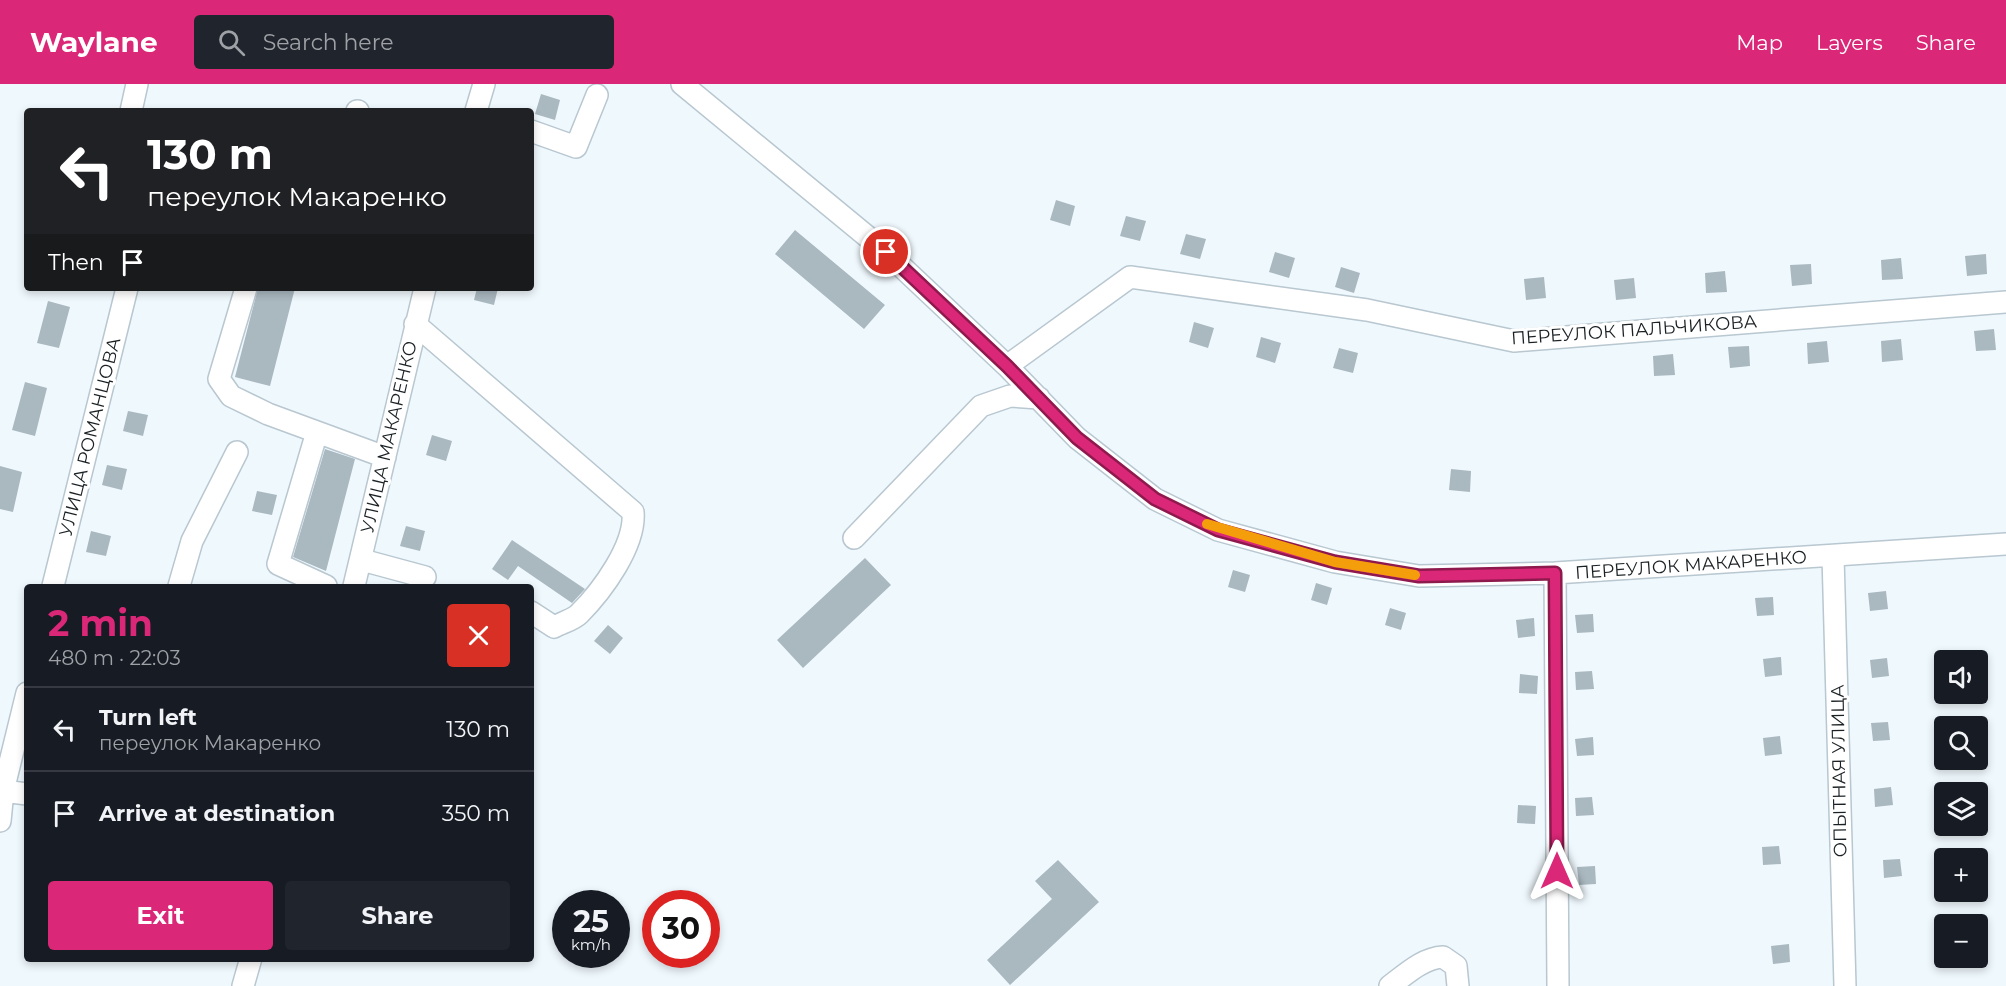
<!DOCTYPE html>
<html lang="en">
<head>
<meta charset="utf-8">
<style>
	:root { --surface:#171b24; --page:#20242c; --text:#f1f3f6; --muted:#9ea1a6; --line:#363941; --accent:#db2777 }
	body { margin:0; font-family:Montserrat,sans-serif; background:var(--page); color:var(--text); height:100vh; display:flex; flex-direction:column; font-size:22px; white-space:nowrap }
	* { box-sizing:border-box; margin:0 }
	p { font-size:20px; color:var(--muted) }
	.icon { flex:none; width:33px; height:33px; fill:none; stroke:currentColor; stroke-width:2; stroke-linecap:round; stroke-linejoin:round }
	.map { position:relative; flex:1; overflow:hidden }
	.details { position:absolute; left:24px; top:500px; width:510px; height:378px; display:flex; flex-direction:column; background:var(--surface); border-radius:6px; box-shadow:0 3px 9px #0003 }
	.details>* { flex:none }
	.top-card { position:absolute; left:24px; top:24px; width:510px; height:183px; border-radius:6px; box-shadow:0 3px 9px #0003; background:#202124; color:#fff; overflow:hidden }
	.tools { position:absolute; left:1934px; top:566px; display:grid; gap:12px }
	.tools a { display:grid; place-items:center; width:54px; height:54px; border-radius:6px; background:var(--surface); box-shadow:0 3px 9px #0003; font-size:30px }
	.speed { position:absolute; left:552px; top:806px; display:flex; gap:12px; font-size:30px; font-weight:700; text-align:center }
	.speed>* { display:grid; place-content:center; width:78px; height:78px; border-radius:50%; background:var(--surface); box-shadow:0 3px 9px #0003; line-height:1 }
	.speed small { font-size:15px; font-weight:400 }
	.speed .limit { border:9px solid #d22; background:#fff; color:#111 }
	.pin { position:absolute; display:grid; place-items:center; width:51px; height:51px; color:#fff; margin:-26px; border:3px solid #fff; border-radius:50%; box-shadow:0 2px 6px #0007 }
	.me { position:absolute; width:66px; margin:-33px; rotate:0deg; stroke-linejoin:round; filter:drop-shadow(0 0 4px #0008) }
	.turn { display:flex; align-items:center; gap:21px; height:126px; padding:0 24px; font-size:27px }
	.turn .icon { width:78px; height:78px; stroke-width:2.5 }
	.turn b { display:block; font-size:42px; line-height:51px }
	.then { display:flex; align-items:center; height:57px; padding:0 24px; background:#0003; gap:12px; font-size:22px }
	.round { display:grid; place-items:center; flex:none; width:63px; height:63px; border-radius:6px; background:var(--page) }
	.summary { display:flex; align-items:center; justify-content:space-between; height:102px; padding:0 24px }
	h1 { font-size:36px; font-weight:700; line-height:45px; color:var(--accent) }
	.button { display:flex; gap:12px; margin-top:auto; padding:12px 24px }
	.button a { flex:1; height:69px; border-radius:6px; background:var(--accent); color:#fff; font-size:24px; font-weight:700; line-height:69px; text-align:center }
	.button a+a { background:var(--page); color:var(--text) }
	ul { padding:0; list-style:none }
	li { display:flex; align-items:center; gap:18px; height:84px; padding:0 24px; border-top:2px solid var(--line) }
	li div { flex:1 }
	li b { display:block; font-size:22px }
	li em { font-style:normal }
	header { display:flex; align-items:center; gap:36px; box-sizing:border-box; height:84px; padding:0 30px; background:var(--accent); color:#fff }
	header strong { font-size:28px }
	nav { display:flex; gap:33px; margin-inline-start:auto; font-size:21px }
	.search { width:420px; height:54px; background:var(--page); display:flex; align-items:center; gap:15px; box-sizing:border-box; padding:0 21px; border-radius:6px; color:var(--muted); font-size:22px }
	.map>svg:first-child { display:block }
	.building { fill:#aab8c0 }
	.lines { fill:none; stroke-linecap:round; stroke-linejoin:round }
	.minor-casing { stroke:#b8c7d0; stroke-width:24 }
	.minor { stroke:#fff; stroke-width:21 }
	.route-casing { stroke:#8e194d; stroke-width:15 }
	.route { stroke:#db2777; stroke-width:10 }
	.slow { stroke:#f59e0b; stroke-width:10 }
	.labels { text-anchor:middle; stroke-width:6; stroke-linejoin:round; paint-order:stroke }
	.street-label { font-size:18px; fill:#1a2023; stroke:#fff }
</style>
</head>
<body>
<header>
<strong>Waylane</strong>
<div class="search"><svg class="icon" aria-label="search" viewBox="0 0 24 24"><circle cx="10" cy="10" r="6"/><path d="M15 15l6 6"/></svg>Search here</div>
<nav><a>Map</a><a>Layers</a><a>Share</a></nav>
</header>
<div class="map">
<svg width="2006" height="902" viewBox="0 0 2006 902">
	<rect width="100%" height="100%" fill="#eff8fd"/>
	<!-- building -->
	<path class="building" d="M541,10L560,16L555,36L535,30Z
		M1056,116L1075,122L1070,142L1050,136Z
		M1126,132L1146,137L1140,157L1120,152Z
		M795,146L885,221L864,245L775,170Z
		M1186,150L1206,155L1200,175L1180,170Z
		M1275,168L1295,174L1289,194L1269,188Z
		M1986,170L1987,190L1967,192L1965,172Z
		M1901,174L1903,195L1882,196L1881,176Z
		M1811,180L1812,200L1792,202L1790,181Z
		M1341,183L1360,189L1354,209L1335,203Z
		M1725,187L1727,208L1706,209L1705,189Z
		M1544,193L1546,214L1526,216L1524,195Z
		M1634,194L1636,214L1616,216L1614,196Z
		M258,204H295L270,302L235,293Z
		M477,204H498L494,221L474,216Z
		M48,217L70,223L59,264L37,259Z
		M1194,238L1214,244L1208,264L1189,258Z
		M1994,245L1996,266L1976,267L1974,247Z
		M1261,253L1281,259L1275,279L1256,273Z
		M1901,255L1903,276L1882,278L1881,257Z
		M1827,257L1829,278L1808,280L1807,259Z
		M1749,262L1750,282L1730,284L1728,263Z
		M1339,264L1358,269L1353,289L1333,284Z
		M1673,270L1675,291L1654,292L1653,272Z
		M25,298L47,304L35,352L12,346Z
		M128,327L148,331L143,352L123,347Z
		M432,351L452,357L446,377L426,371Z
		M325,365L355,375L326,487L293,473Z
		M107,381L127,385L122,406L102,401Z
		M0,382L22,388L13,428L0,425Z
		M1451,385L1471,387L1470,408L1449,406Z
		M257,407L277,411L272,431L252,427Z
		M406,442L425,447L420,467L400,462Z
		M91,447L111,452L106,472L86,468Z
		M512,456L585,505L572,519L518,482L508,496L492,485Z
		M865,474L891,501L803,584L777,556Z
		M1233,486L1250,491L1245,508L1228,503Z
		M1316,499L1332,504L1327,521L1311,516Z
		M1886,507L1888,525L1870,527L1868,509Z
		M1773,513L1774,531L1757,532L1755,514Z
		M1390,524L1406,529L1401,546L1385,541Z
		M1593,530L1594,548L1577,549L1575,531Z
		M1534,534L1535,552L1518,554L1516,536Z
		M608,541L623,554L610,570L594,557Z
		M1781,573L1782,591L1765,593L1763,575Z
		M1887,574L1889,592L1872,594L1870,576Z
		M1592,587L1594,605L1576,606L1575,588Z
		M1520,590L1538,592L1537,610L1519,609Z
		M1888,638L1890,656L1873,657L1871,639Z
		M1780,652L1782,670L1765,672L1763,654Z
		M1593,653L1594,671L1577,672L1575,655Z
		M1891,703L1893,721L1875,723L1874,705Z
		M1592,713L1594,731L1576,732L1575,714Z
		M1518,721L1536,722L1535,740L1517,739Z
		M1779,762L1781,780L1763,781L1762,763Z
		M1900,775L1902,792L1884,794L1883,776Z
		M1058,776L1099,818L1010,901L987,876L1052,815L1035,797Z
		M1595,782L1596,800L1579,801L1577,783Z
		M1789,860L1790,878L1773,880L1771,862Z"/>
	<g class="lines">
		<defs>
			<path id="minor" d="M682,0L886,168L1007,282L1077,354L1155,415L1218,446L1335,478L1419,492L1555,489L2006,460
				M131,27L137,0
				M357,27H358
				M476,27L484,0
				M531,47L576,63L597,11
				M246,204L219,295L231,312L268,330L385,373
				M415,240L633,428C636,461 602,507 579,530C573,536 561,539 554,543L531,528
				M1007,282L1130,193L1367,226L1514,257L2006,218
				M317,348L278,480L326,502
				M854,454L981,322L1010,312L1039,314
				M1833,472L1845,902
				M362,476L425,493
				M1555,489L1558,902
				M53,502L127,204
				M179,502L192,457L237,368
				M354,502L425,204
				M3,707L27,710
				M0,737L3,707L27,609
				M243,902L251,874
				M1390,902C1406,890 1423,874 1443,873L1456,882L1458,902"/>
		</defs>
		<!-- minor casing -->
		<use href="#minor" class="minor-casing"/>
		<!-- minor -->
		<use href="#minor" class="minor"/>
	</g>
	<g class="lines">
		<defs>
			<path id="route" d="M886,168L1007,282L1077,354L1155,415L1218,446L1335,478L1419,492L1555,489L1557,787"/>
		</defs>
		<!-- route casing -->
		<use href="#route" class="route-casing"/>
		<!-- route -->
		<use href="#route" class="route"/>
		<!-- slow -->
		<path class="slow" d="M1207,440L1335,478L1415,491"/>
	</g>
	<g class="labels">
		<!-- street labels -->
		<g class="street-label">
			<text transform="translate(1634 246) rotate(-4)" y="6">ПЕРЕУЛОК ПАЛЬЧИКОВА</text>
			<text transform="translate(90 353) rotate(-76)" y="6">УЛИЦА РОМАНЦОВА</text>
			<text transform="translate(389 353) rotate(-77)" y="6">УЛИЦА МАКАРЕНКО</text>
			<text transform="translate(1691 481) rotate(-4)" y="6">ПЕРЕУЛОК МАКАРЕНКО</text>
			<text transform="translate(1839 687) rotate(-91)" y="6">ОПЫТНАЯ УЛИЦА</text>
		</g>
	</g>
</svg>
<div class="tools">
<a><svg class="icon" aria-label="sound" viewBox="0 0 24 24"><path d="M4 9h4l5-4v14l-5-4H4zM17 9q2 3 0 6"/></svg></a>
<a><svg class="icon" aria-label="search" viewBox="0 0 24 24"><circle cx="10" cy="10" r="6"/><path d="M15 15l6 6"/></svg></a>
<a><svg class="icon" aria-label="layers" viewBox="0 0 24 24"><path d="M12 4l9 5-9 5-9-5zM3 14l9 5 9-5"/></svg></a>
<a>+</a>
<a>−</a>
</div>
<div class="speed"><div>25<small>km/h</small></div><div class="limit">30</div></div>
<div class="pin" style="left:886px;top:168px;background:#d93025"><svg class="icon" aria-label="arrive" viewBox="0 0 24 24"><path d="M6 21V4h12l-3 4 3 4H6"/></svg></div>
<svg class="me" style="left:1557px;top:787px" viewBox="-20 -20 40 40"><path d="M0-17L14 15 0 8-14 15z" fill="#db2777" stroke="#fff" stroke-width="4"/></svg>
<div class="top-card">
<div class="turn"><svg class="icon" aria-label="left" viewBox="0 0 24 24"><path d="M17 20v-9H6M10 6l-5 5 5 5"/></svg><div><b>130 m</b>переулок Макаренко</div></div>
<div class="then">Then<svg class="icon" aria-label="arrive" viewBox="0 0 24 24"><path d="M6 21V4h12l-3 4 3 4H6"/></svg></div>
</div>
<section class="details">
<div class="summary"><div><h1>2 min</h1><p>480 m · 22:03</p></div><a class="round" style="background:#d93025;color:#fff"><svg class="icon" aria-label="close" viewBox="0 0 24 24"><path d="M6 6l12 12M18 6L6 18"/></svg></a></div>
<ul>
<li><svg class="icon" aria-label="left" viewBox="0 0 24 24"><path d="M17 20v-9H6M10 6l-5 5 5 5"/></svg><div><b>Turn left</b><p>переулок Макаренко</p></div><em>130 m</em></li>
<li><svg class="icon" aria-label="arrive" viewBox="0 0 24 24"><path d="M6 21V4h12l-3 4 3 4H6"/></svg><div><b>Arrive at destination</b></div><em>350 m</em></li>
</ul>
<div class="button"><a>Exit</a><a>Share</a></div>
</section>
</div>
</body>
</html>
